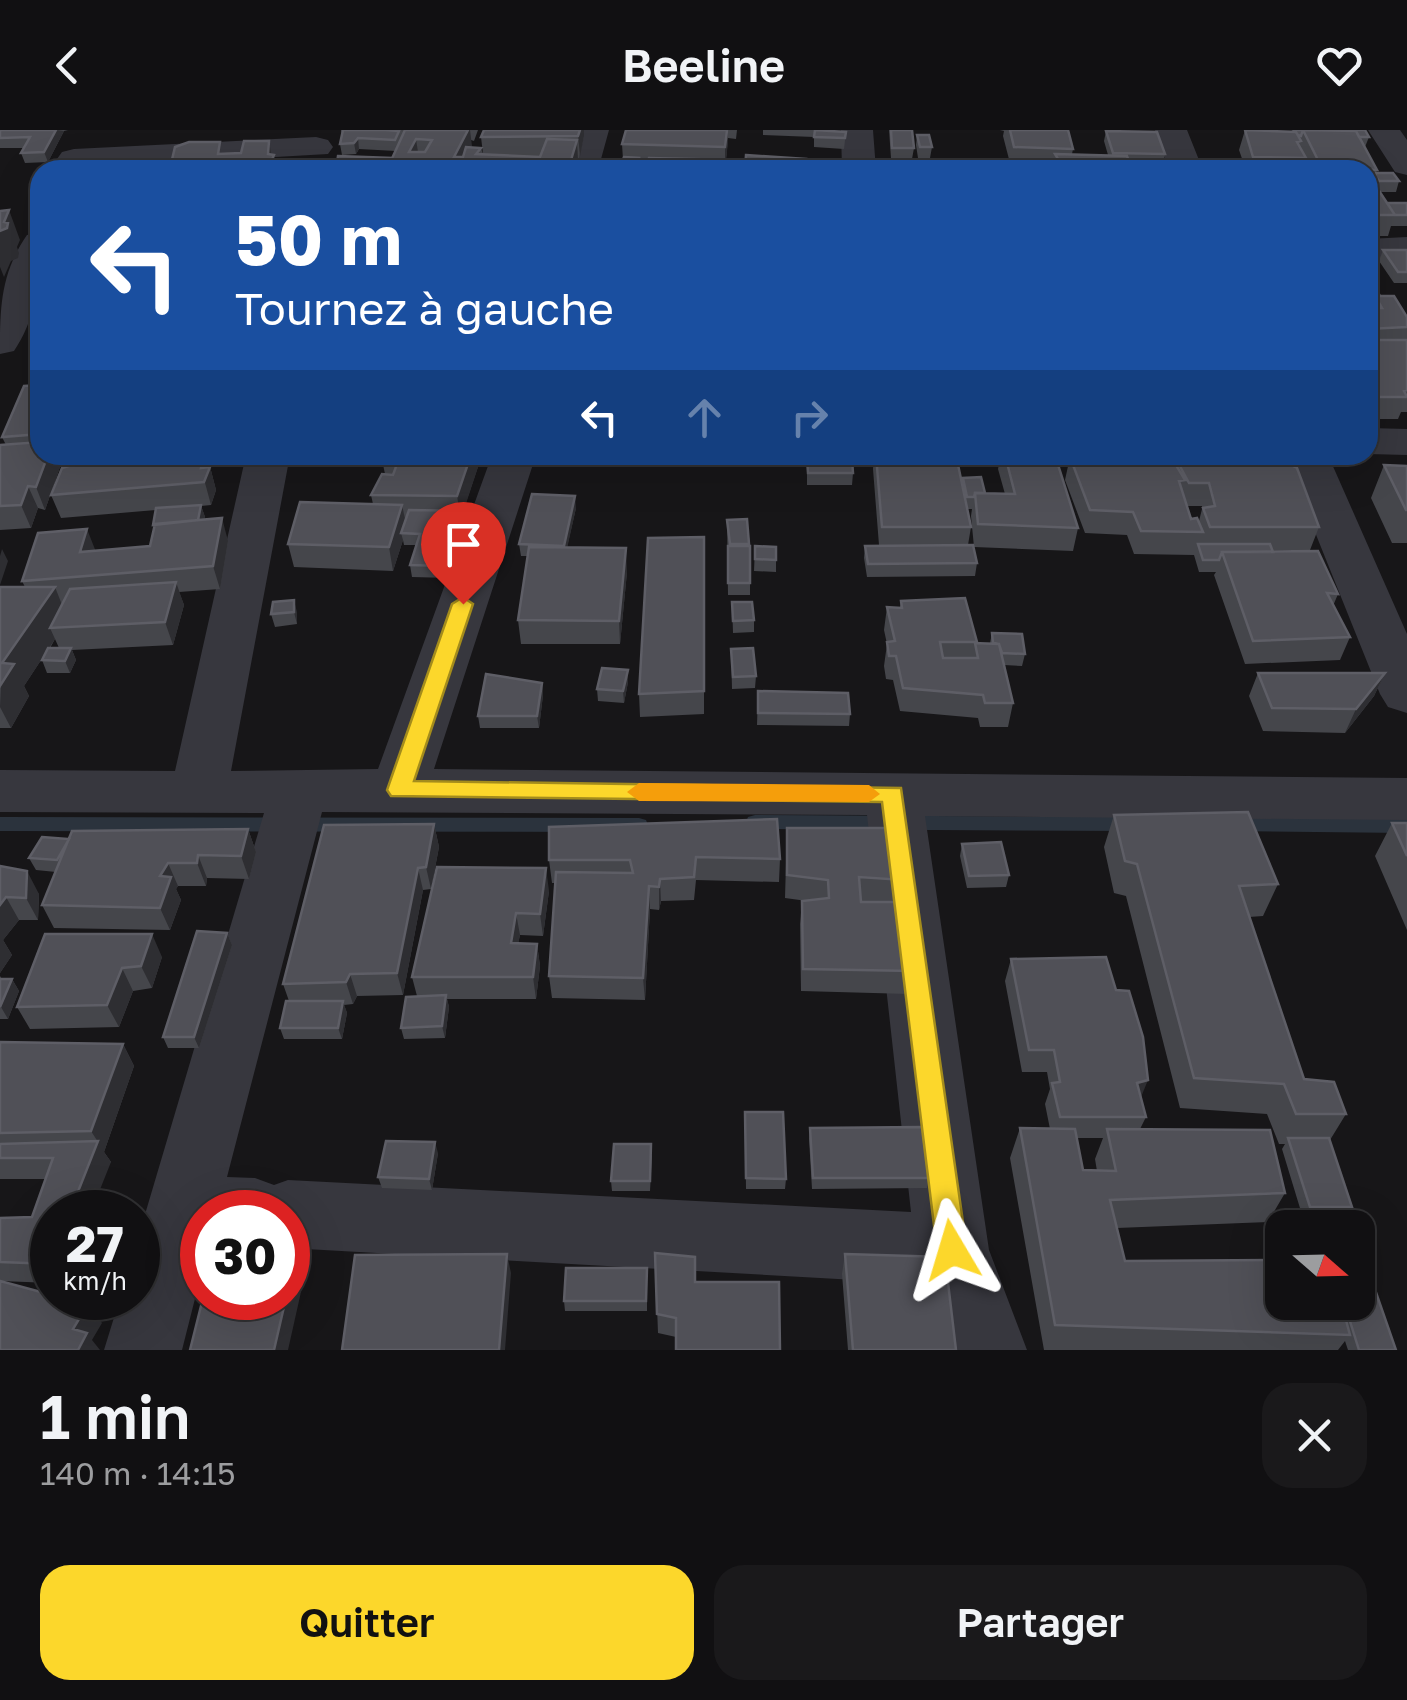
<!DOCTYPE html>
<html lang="fr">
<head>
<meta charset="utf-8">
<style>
	:root { --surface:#111012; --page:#1a191b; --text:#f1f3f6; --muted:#9c9d9f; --line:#303032; --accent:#fcd72b }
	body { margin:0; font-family:"Golos Text",sans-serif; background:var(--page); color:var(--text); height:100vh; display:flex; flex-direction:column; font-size:38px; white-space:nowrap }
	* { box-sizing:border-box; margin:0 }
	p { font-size:32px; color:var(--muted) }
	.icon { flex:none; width:55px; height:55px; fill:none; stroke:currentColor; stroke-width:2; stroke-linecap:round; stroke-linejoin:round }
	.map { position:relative; height:1220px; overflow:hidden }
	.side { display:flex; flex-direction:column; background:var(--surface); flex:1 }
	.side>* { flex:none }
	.hud { position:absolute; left:30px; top:30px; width:1348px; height:305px; border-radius:30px; box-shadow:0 10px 40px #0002,0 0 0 2px var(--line); background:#1a4fa0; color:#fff; overflow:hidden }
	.needle { width:65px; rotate:110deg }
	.controls { position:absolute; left:1265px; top:1080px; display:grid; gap:20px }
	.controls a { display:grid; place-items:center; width:110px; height:110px; border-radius:20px; background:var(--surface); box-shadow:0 10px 40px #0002,0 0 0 2px var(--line); font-size:50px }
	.speed { position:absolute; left:30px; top:1060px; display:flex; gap:20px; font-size:50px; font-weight:700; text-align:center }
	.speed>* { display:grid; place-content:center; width:130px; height:130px; border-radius:50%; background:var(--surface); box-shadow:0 10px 40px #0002,0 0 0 2px var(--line); line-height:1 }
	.speed small { font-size:25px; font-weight:400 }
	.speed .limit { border:15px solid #d22; background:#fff; color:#111 }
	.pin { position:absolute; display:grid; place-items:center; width:85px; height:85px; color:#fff; margin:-102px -42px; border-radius:50% 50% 50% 0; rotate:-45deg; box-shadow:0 0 10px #0007 }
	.pin .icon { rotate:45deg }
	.me { position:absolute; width:110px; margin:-55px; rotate:353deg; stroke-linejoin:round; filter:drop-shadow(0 0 8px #0008) }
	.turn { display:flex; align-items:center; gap:35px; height:210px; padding:0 40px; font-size:45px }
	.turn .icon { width:130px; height:130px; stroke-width:2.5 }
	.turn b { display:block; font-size:70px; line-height:85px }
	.lanes { display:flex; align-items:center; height:95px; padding:0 40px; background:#0003; justify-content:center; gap:50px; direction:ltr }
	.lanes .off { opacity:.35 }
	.round { display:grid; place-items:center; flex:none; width:105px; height:105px; border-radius:30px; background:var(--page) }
	.headline { display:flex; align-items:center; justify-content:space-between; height:170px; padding:0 40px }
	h1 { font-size:60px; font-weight:600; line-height:75px }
	.cta { display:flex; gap:20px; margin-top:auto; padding:20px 40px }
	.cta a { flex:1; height:115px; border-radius:30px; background:var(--accent); color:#111; font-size:40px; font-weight:600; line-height:115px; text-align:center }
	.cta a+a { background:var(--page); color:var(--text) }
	header { display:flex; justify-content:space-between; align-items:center; height:130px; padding:0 40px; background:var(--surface); font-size:45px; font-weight:600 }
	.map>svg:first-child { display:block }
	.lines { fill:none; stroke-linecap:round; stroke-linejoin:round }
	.stream { fill:#2b333d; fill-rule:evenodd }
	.minor { fill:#37373e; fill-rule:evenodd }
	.wall { fill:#45464b; fill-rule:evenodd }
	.shaded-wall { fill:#2e2e32 }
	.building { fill:#505057; stroke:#5e5e66; stroke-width:2.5; fill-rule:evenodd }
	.route { fill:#fcd72b; stroke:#a48c1c; stroke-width:2.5 }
	.slow { fill:#f59e0b }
</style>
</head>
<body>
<header><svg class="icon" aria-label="back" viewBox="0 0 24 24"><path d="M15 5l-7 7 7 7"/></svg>Beeline<svg class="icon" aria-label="heart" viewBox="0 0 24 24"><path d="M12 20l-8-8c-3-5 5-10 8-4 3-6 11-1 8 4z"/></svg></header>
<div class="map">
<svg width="1407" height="1220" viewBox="0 0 1407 1220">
	<rect width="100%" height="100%" fill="#171618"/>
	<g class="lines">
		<!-- stream -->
		<path class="stream" d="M755,685L1134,687L1141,689L1143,694L1141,699L1134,701L755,699L748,697L746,692L748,687Z
			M0,687L639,688L646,690L648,695L646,700L639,702L0,701Z
			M1230,687L1407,689V703L1230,701L1223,699L1221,694L1223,689Z"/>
		<!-- minor -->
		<path class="minor" d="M577,0H609L598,40H564Z
			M841,0H873L876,40H842Z
			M1155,0H1187L1203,40H1169Z
			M1368,0H1400L1407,10V45L1395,42Z
			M316,7L328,10L333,17L328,24L74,39L62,36L57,29L62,22L74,19Z
			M40,102C40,144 39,184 14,221L0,224C0,179 0,144 27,105Z
			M1407,107V129L1368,131V109Z
			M1368,298L1407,299V325L1368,324Z
			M246,325H290L231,641L378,639L492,325H536L434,639L1407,648V690L925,686L989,1120L1027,1220H949L927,1154L288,1118V1082H202V1141L182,1220H104L120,1168H138V1108L264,683L0,682V640L175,641ZM322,682L867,685L911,1082L288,1050L274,1055L255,1048L227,1047Z
			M1284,325H1328L1407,504V583L1388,577L1380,564Z"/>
	</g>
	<!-- wall -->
	<path class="wall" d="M0,0H68L64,1L48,32L25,33L21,23L24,18H0Z
		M341,0H478L474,11L471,10V18H481L483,24L481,7L484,0H584V6L576,40H336L392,28L396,21L359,19L356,24L342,25L340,14L342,6Z
		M626,0H737L736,9L728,8L726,30L733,40H648L649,35L639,34V40H619L623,30L622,14Z
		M763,0H822L846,2L844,19L814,17V7L763,5Z
		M889,0H912L914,18L912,29L891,28Z
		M1000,0H1068L1073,19L1072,24L1108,25L1104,11L1106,1L1165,24L1163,35L1130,34L1132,40H1053V38L1011,37L1003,6L1004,1Z
		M1245,0L1291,2L1292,0H1365L1369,7L1365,17L1377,40L1376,43L1399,51L1396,62H1380L1387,73H1407V96H1391L1388,106H1368V40H1307L1304,35L1303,40H1246L1239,20Z
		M917,5L932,17L930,28H918L916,15Z
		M223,24L272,25L277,40H171L170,38Z
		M1383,120H1407V153H1394L1379,131Z
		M1368,157L1407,187V282H1401L1398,289H1368Z
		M40,219V325H71L58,326L61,334L45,380L38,378L31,398L0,400V315H6L2,307L30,256Z
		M74,325H207L216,360L211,375L201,376L205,387L204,390L228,411L220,459L179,462L184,475L173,515L72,520L76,530L70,543H47L42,530L43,527L24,556L29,566L11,598H0V457H25L22,451L95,421L150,416L154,399L153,395L156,380L61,388L51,365ZM55,509L59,518H50Z
		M381,325H482L463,381H467L469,393L450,448L412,447L410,435L416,415H404L403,410L393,441L294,437L288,414L373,374L371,365L385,344Z
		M874,325H956L962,353L963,348L985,363L1005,364L998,339L1001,325H1055L1078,398L1073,421L974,417L971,386L972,379H967L971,397L968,415L977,433L975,446L867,447L864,428L865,416L879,415L873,339Z
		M1134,325H1271L1319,397L1310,420H1272L1338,464L1333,476L1350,507L1340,530L1245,534L1214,445L1216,442H1199L1194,425L1134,424L1127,405L1085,403L1065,350L1070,327L1133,329ZM1187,376H1202V379L1199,391L1191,389Z
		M807,329L853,343L852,355H807Z
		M1384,335L1407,336V413H1392L1371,368Z
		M576,378L567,417L627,442L620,514H521L518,490L528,426H521L519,414Z
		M747,389L750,416V465H728L727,390Z
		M704,407V584L640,587L639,564Z
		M755,416L776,417V442L754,441Z
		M901,471L977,513H990L992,503L1025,524L1022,536L1004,535L1013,573L1008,597H980L978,588L900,581L893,550L886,549L884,536L887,514L884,500L887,477L900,478Z
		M732,472L754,490V502L733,503Z
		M297,482V494L275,497L271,484Z
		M731,519L756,546L755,558L732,559Z
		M628,540V552L624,573L598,571L597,559Z
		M1258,543H1385L1374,566L1345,603L1263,601L1249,566Z
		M542,553L543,565L539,598H480L478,586Z
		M758,561L850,584L849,596L757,595Z
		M1114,685L1278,754L1263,786L1249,787L1304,949L1346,984L1330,1010L1352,1077L1344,1088H1303L1282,1019L1285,1014H1279L1267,984L1180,978L1126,766L1114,763L1104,717Z
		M1392,693H1407V800L1375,726Z
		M434,694L439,717L431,759L423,760L403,865L357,866L353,874L344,875L347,883L342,909H284L280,898L289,871L283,854Z
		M549,697L780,729L779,752L696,750L694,770L661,771L659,780L650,779L645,870L552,868L549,846L555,753H552L549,730Z
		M787,698L903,750L899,772L913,841L909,864L801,861L800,794L802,771H807L785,768Z
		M248,699L256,722L249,749L207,748L206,756H178L176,759L181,770L170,800L54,798L42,775L56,742L36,740L29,728L69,709Z
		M962,714L1009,745L1006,757L967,758L960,726Z
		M0,736L39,764L38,790H19L3,810L12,825L0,843Z
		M549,761L543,806L520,805L518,813L537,814L540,836L536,869H447L449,877L445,908L404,909L401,898L417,866L412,847Z
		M227,803L232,815L199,918H168L163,907Z
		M45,804L162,827L152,858L133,861L119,897L30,899L17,877Z
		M1011,829L1141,968L1146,987L1140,999L1285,1063L1268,1092L1117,1098L1125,1131L1282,1172H1358L1396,1220H1348L1345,1211L1338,1220H1044L1010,1028L1020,998L1050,999L1045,974L1050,959L1047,942H1022L1005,851ZM1077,1008H1103L1095,1029L1097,1041L1083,1040Z
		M0,846L2,849H12L19,861L8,889H0Z
		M0,912L123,914L134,936L104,1022L111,1032L52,1082V1153L0,1151V1088L32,1087L46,1049H0Z
		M745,982L786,1049L785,1059H746Z
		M810,998L929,1048L927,1058L812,1059L809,1009Z
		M438,1023L432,1060L382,1058L378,1047Z
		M652,1025L650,1061H612L611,1051Z
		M655,1123L695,1152L676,1207L658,1203Z
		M845,1124L956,1220H848L842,1144Z
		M647,1138V1181H565L564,1171Z"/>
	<!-- shaded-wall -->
	<path class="shaded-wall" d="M56,0L64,1L48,32L44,22Z
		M468,0H470L472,16L462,37L454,27Z
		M580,0H584V6L580,26L578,6Z
		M727,0L728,13L725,37V17Z
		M358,8L359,19L356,24L354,13Z
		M416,9L419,29L409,22Z
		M577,10L578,30L576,40H568Z
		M269,11L272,28L274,25L277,40H271L268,24Z
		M9,80L20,110L17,117L19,123L18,128L11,131L4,147L0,137V101Z
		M48,325H58L61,334L45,380L36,357Z
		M204,325H207L216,360L211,375L201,338Z
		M471,325H482L461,389L457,366Z
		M28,356L38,378L31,398L21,375Z
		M575,366L576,378L565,428L564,416Z
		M201,375L205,387L201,403L197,391Z
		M402,375L407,398L401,403L403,410L393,441L389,417Z
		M467,381L469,393L450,448L448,436Z
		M222,388L228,411L220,459L213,436Z
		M87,399L96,422H80Z
		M626,418L627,442L620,514L619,491Z
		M2,419L8,431L0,455V426Z
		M176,452L184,475L173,515L165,492Z
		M55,457L68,490L50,498L55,509L24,556L29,566L11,598L0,577L2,533Z
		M294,470L297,482V494L294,482Z
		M71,518L76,530L70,543L65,531Z
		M628,540V552L624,573L623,561Z
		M1385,543L1374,566L1345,603L1356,579Z
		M542,553L543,565L539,598L537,586Z
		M434,694L439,717L431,759L426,737Z
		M248,699L256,722L249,749L241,726Z
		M198,725L207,748L206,756L197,733Z
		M168,733L178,756L176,759L181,770L170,800L160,778V746Z
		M418,738L423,760L403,865L397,843Z
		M546,738L549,761L543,806L540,784Z
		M27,741L39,764L38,790L26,768Z
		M660,749L661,771L659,780V757Z
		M649,756L650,779L645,870L643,848Z
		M6,767L19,790L3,810L12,825L0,843V775Z
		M516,783L520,805L514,835L511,813Z
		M227,803L232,815L199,918L194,907Z
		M152,804L162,827L152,858L141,836Z
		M537,814L540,836L536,869L533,847Z
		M122,838L133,861L119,897L107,875Z
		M350,844L357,866L353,874L346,852Z
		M12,849L19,861L8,889L1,877Z
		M446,865L449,877L445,908L442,896Z
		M343,871L347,883L342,909L338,898Z
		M123,914L134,936L104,1022L111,1032L91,1082H70L98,1012L91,1001Z
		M1148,950L1139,972L1137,953Z
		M435,1012L438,1023L432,1060L429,1049Z
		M138,1103L149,1121L138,1156Z
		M295,1124L305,1144L288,1220H274L286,1168H288V1160Z
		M507,1124L511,1143L505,1220H499Z
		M88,1174L102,1193L92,1210L100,1220H78L73,1199Z"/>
	<!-- building -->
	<path class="building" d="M0,0H56L44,22L21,23L30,7L0,8Z
		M343,0H386L399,1L395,10L358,8L354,13L340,14Z
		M405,0H468L454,27H463L466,17L481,18L476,24L540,27L547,9L577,10L568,40L389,35ZM416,9L432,10L425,22H409Z
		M484,0H580L578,6L481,7Z
		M626,0H727L725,17L622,14Z
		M815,0L846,2L845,8L814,7Z
		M891,0H912L914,18H892Z
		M1010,0H1068L1073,19L1014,17Z
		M1245,0L1296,2L1301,11L1297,12L1306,28L1253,27Z
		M1294,0H1303L1301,6L1298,5Z
		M1303,0L1356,1L1377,40L1322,38Z
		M1321,0H1365L1369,7H1359L1356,1Z
		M1106,1L1157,2L1165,24L1113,23Z
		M917,5H929L932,17H920Z
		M244,11H269L268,24L274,25L270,34L170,38L175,17L189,12H220L218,24L241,23Z
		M1055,24L1127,26L1132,40H1069L1066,34H1061Z
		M746,25L807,29L816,32L817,37L848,40H745Z
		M338,26L392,28L389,35V40H336Z
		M624,27L639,28L635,40H619Z
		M649,28L734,30L733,40L648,38Z
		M824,33H839L840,38H825Z
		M1376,43H1393L1399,51H1379L1375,46Z
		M1368,44L1395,85H1368Z
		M1387,73H1407V85H1391H1395Z
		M9,80L4,92L8,93L7,98L0,101V81Z
		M1383,120H1407V142H1398Z
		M1368,157H1375L1380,166H1375L1373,171H1368Z
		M1375,166H1394L1407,187V197L1368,199V178H1382Z
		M1368,210H1407V260L1404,261L1407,267H1368Z
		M40,219V255L30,256Z
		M40,255V304L2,307L24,256Z
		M40,312V325H48L36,357L28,356L21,375L0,376V315Z
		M74,325H204L201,338L210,337L204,352L51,365L62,338L69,336Z
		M392,325H471L457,366L371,365L382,344L393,345L400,326Z
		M876,325H956L971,397H882Z
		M1005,325H1055L1078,398L978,394L975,363L1015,364Z
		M1110,325H1129L1132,329L1142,328L1140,325H1170L1185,350L1179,351L1191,389L1197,388L1203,402L1141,401L1133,382L1090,380L1070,327Z
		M1174,325H1271L1297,338L1319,397H1210L1203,378L1215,376L1209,353H1189Z
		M807,329H852L853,343H808Z
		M1384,335L1407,336V380H1406Z
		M981,347L985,363H975L974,367H967L963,348Z
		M532,364L575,366L564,416L519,414Z
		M300,372L402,375L389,417L288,414Z
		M201,375L198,390L153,395L156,378Z
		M409,380L467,381L448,436L410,435L420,404L401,403Z
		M222,388L213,436L22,451L38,403L87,399L80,422L150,416L155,394Z
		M747,389L749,414H730L727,390Z
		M704,407V561L639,564L648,408Z
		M1198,414H1270L1273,422H1222L1219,430H1203Z
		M973,415L977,433L868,434L865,416Z
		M728,416H750V453H728Z
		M755,416L776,417V430L755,429Z
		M529,417L626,418L619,491L518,490Z
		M1318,421L1338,464L1327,463L1350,507L1253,511L1222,422Z
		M176,452L165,492L50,498L70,459Z
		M0,457H55L2,533L14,534L0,556Z
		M965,468L977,512H940L943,528H978L975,513L999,514L1013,573H985L983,565L903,558L896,526H889L887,512L895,511L887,477L902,478L901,471Z
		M294,470V482L271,484L273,472Z
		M732,472H752L754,490L733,491Z
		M992,503L1022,504L1025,524L1002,523L999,514L993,513Z
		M48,518H71L65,531L42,530Z
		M753,518L756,546L733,547L731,519Z
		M602,538L628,540L623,561L597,559Z
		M1258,543H1385L1356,579L1272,578Z
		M486,544L542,553L537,586H478Z
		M758,561L848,563L850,584L758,583Z
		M1248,682L1278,754L1239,756L1304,949L1334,952L1346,984H1296L1284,954L1194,948L1137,734L1125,731L1114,685Z
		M777,689L780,729L696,727L694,747L660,749L659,757L649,756L643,848L549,846L556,742L633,743L630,730H549V697Z
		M1392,693H1407V726Z
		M434,694L426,737L418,738L397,843L350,844L346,852L283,854L324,695Z
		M787,698H897L903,750L859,747L861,772H908L913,841L803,839L802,771L829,768L828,750L787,745Z
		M248,699L241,726L198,725L197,733H168L160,746L171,747L160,778L42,775L72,701Z
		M42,707L69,709L57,730L29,728Z
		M1001,712L1009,745L969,746L962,714Z
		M0,736L27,741L26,768L6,767L0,775Z
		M437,737L546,738L540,784L516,783L511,813L537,814L533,847H412Z
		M197,801L227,803L194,907H163Z
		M45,804H152L141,836L122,838L107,875L17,877Z
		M1106,827L1116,860L1129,861L1143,907L1148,950L1137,953L1146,987H1060L1052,953L1060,952L1054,920H1029L1011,829Z
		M0,849H12L0,877Z
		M446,865L442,896L401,898L406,867Z
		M286,871H343L338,898H280Z
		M0,912L123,914L91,1001L0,1003Z
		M745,982H783L786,1049L746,1048Z
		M922,997L929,1048H813L810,998Z
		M1020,998L1075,999L1083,1040L1116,1041L1107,999L1270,1000L1285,1063L1110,1070L1125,1131L1282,1130V1172H1341L1350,1205L1055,1195Z
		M1288,1008H1329L1352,1077H1310Z
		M98,1011L70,1082H52V1142H49L52,1134L0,1132V1088L32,1087L53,1028H0V1014Z
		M386,1011L435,1012L429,1049L378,1047Z
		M614,1014H651L650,1051H611Z
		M655,1123L695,1127V1152H779L780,1220H676V1188L657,1184Z
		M288,1124H295L288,1160Z
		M507,1124L499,1220H342L355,1125Z
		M845,1124L945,1127L956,1220H853Z
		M566,1138H647L646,1171H564Z
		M1358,1148H1371L1396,1220H1359L1344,1172H1358Z
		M0,1151L52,1165V1168H62L88,1174L73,1199L87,1203L78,1220H0Z
		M203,1168H286L274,1220H190Z"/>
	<!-- route -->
	<path class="route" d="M463,467L473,474L414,651L901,658L967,1120L963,1131L952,1135L941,1131L937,1120L882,672L391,666L387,660L452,474Z"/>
	<!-- slow -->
	<path class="slow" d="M639,653L869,655L880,664L869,672L639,671L627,662Z"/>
</svg>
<div class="controls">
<a><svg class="needle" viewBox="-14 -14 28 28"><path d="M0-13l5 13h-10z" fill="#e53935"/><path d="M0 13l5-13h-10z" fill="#9c9d9f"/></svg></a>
</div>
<div class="speed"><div>27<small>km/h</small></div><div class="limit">30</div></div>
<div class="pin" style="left:463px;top:474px;background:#d93025"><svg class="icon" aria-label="arrive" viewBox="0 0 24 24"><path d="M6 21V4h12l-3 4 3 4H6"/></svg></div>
<svg class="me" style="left:952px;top:1120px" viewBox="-20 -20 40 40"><path d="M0-17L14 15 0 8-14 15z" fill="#fcd72b" stroke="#fff" stroke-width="4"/></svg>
<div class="hud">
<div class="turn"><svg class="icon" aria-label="left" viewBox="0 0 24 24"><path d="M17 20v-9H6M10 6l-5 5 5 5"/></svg><div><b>50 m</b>Tournez à gauche</div></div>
<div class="lanes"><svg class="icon" aria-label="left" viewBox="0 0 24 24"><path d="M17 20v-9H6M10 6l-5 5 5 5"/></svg><svg class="icon off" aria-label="ahead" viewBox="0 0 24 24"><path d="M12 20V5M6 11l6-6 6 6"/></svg><svg class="icon off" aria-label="right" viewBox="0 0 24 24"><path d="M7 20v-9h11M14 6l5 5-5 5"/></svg></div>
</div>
</div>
<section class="side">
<div class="headline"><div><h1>1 min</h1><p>140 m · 14:15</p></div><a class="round"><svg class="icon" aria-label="close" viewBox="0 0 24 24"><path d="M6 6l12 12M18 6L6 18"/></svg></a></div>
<div class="cta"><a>Quitter</a><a>Partager</a></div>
</section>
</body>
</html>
